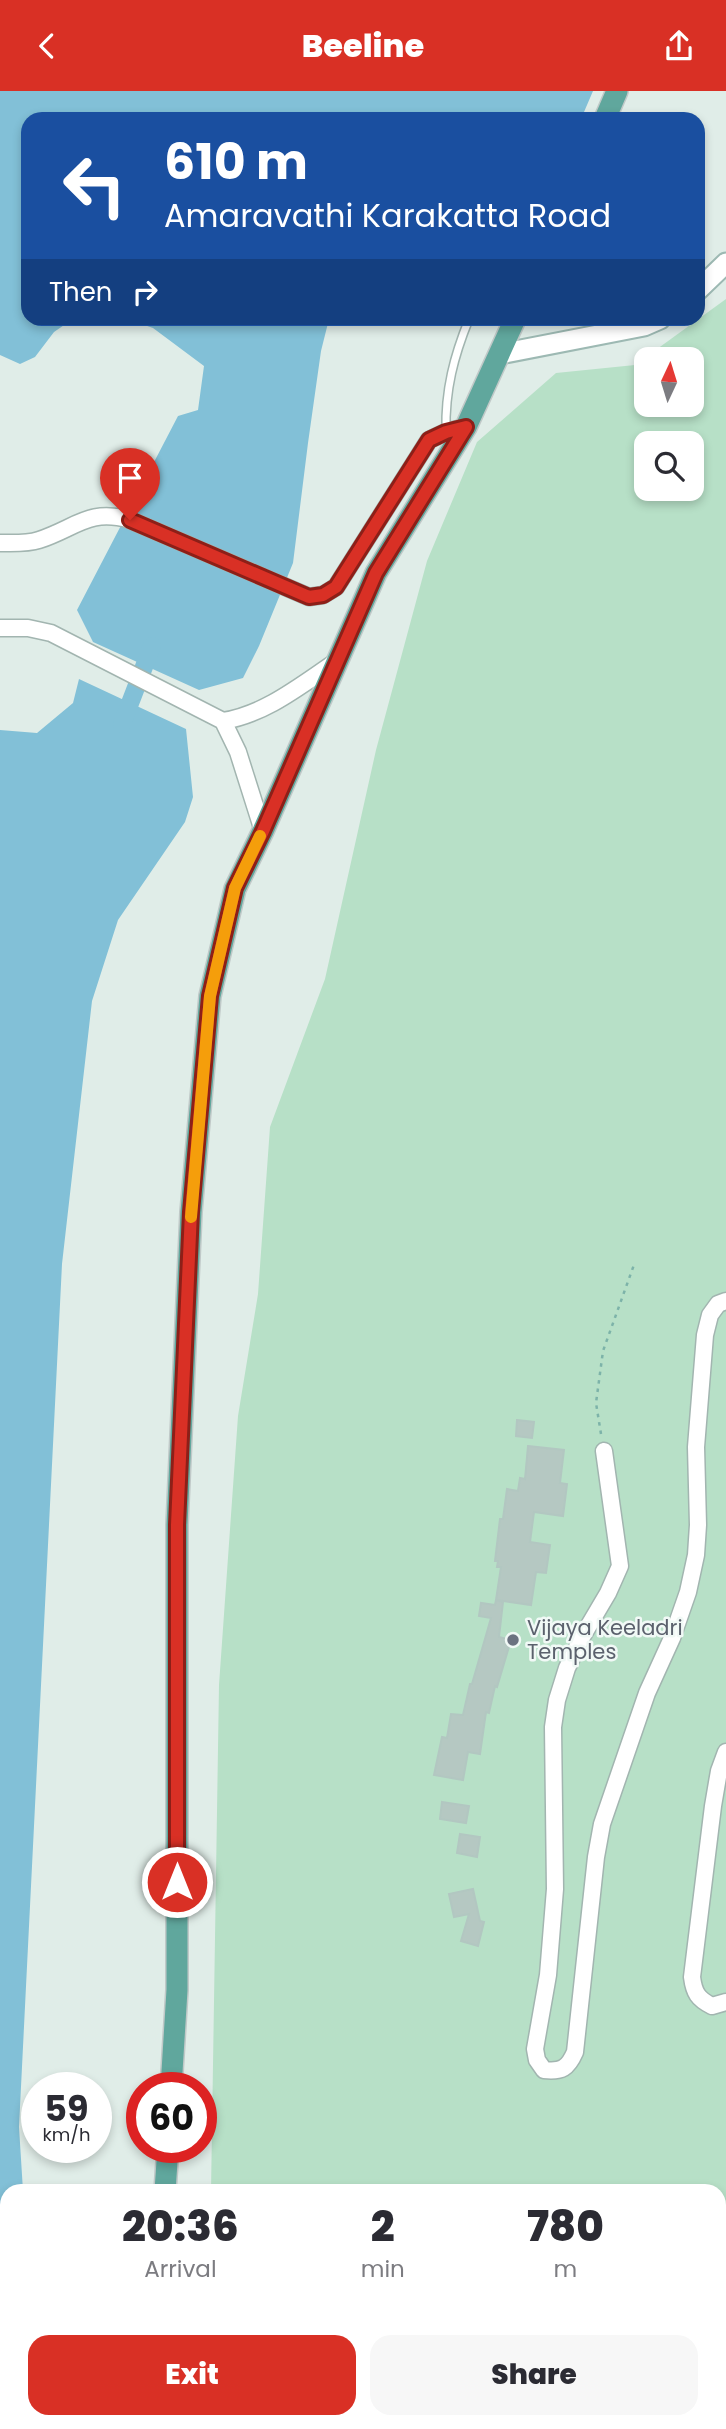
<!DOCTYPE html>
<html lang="en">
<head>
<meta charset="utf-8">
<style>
	:root { --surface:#fff; --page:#f7f7f7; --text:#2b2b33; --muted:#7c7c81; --accent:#d93025 }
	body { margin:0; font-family:Poppins,sans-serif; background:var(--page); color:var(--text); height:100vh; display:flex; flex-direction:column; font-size:26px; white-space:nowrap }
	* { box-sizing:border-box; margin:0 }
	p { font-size:23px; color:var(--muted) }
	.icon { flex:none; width:38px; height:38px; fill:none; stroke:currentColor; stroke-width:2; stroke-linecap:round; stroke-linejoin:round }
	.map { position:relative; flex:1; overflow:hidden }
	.drawer { position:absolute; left:0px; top:2093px; width:726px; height:245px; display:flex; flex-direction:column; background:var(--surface); border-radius:21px 21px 0 0; box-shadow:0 4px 10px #0003 }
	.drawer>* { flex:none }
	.hud { position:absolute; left:21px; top:21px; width:684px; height:214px; border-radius:21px; box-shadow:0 4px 10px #0003; background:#1a4fa0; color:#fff; overflow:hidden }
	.needle { width:46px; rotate:4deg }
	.controls { position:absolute; left:634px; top:256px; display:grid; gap:14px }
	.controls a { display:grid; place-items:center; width:70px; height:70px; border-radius:14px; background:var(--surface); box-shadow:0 4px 10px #0003; font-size:35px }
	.speed { position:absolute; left:21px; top:1981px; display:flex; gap:14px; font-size:35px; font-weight:700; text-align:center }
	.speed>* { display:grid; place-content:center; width:91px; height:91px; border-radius:50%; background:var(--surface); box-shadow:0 4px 10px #0003; line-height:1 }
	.speed small { font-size:18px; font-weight:400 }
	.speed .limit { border:10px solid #d22; background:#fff; color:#111 }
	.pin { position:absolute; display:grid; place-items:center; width:60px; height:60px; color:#fff; margin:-72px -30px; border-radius:50% 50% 50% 0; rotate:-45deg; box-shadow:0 0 7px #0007 }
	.pin .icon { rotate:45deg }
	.me { position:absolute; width:77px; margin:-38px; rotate:0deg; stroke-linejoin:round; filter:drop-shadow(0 0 5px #0008) }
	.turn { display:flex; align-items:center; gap:24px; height:147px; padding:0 28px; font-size:32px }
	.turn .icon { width:91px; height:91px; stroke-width:2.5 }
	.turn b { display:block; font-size:49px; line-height:60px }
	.then { display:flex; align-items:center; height:66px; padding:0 28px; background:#0003; gap:14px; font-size:26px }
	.eta { display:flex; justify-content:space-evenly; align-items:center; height:119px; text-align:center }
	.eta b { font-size:42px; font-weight:800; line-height:49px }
	.cta { display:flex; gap:14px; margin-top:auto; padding:14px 28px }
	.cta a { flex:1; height:80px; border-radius:21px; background:var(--accent); color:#fff; font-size:28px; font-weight:800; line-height:80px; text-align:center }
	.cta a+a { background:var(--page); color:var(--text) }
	header { display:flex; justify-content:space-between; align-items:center; height:91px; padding:0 28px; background:var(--accent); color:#fff; font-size:32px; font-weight:800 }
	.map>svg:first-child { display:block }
	.green { fill:#b7e0c7; fill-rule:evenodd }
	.water { fill:#82c0d7 }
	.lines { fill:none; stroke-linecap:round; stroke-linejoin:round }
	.canal { stroke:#82c0d7; stroke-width:18 }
	.building { fill:#b5c8c2; stroke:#b2c7c1; stroke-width:2 }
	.service-casing { stroke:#a2b5b0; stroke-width:10 }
	.minor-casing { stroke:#a2b5b0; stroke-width:18 }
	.tertiary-casing { stroke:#a2b5b0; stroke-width:19 }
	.secondary-casing { stroke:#9db9b3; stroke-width:23 }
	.primary-casing { stroke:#c0c9c8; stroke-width:24 }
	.path { stroke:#7db3a9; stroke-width:2.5; stroke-dasharray:3.5 5; stroke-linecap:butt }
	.service { stroke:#fff; stroke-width:7 }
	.minor { stroke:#fff; stroke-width:14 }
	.tertiary { stroke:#fff; stroke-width:16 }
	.secondary { stroke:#fff; stroke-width:19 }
	.primary { stroke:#60a79d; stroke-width:21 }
	.route-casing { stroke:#8d1f18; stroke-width:18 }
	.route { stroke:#d93025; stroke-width:12 }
	.slow { stroke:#f59e0b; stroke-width:12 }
	.worship-dot { fill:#6b7280; stroke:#f1f9f6; stroke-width:2.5 }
	.labels { text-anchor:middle; stroke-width:5; stroke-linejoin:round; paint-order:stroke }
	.worship-label { font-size:21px; fill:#5b616d; stroke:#f1f9f6; text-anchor:start }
</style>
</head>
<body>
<header><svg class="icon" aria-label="back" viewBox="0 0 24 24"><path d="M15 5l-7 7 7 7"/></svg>Beeline<svg class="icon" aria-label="share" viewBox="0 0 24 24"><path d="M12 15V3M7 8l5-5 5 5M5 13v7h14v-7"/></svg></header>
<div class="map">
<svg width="726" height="2338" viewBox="0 0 726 2338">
	<rect width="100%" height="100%" fill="#e0ede8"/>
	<!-- green -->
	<path class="green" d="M726,208V2152L719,2156V2100H211L219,1594L238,1325L258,1203L270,1036L325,888L376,659L427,470L477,351L556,282L635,274ZM646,268H691V313H646ZM646,352H691V397H646Z
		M205,2331H439L440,2338H205Z"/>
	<!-- water -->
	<path class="water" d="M0,0H593L581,28H28V228H73L54,241L35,266L20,273L0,264Z
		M127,228H329L321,260L308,352L293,472L259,555L243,587L199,599L93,551L77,519L178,325L198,319L204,275L153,237Z
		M79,588L186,638L193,706L185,731L118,829L92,910L62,1173L19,2036L23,2100H7V2331H39L40,2338H0V639L37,642L73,612Z"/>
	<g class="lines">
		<!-- canal -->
		<path class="canal" d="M122,633L152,555"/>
	</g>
	<!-- building -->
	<path class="building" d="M517,1329L534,1331L532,1347L516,1345Z
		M528,1355L564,1359L560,1392L567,1393L563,1425L534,1421L530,1451L550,1454L546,1482L536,1481L531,1514L496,1509L501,1476H497L498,1470H495L500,1428H503L507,1398L518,1400L520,1387L525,1388Z
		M496,1509L503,1511L499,1546L511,1549L497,1596L495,1595L489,1622L486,1621L480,1663L468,1661L463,1689L434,1684L442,1646L447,1647L451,1623L463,1624L470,1593H472L491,1527L479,1525L481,1512L495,1514Z
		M442,1711L469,1715L466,1732L440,1728Z
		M460,1743L480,1746L477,1766L457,1762Z
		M473,1798L480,1830L484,1831L478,1855L461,1850L469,1823L454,1826L449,1803Z"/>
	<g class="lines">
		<defs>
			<path id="service" d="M446,340C445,299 454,265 469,228"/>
			<path id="minor" d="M719,2240L726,2232
				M542,2338V2331
				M694,2338L696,2331"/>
			<path id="tertiary" d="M0,452C13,452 27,453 39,449C76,437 89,417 130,429L309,506L323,504L336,496L429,349L446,341L466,336
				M0,537H28L51,542L223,630C266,623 301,594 337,570
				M223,630L238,661L263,740
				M604,1360L620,1475L608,1502L582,1546L567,1577L557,1609L553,1636L555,1798L548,1884L535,1958L537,1969L544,1979C562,1981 568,1977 575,1961L596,1766L602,1733L647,1602L672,1547L688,1501L696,1464L698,1434L696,1356L705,1244L710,1224L718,1213L726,1210
				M726,1661L719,1680L713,1715L692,1886C694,1902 698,1908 712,1915L726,1911"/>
			<path id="secondary" d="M698,199L726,172
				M500,263L644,235L660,228"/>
			<path id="primary" d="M605,28L617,0
				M171,1997L177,1899V1434L191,1121L210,905L235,798L263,740L376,482L466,336L515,228
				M165,2100L168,2056
				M159,2338L160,2331"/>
		</defs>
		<!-- service casing -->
		<use href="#service" class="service-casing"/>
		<!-- minor casing -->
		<use href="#minor" class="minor-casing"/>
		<!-- tertiary casing -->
		<use href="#tertiary" class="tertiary-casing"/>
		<!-- secondary casing -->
		<use href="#secondary" class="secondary-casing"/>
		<!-- primary casing -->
		<use href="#primary" class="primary-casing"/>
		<!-- path -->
		<path class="path" d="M601,1343L596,1312L603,1260L635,1171"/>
		<!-- service -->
		<use href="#service" class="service"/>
		<!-- minor -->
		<use href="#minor" class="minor"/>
		<!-- tertiary -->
		<use href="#tertiary" class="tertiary"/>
		<!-- secondary -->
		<use href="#secondary" class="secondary"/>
		<!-- primary -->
		<use href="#primary" class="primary"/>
	</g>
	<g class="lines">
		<defs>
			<path id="route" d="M130,429L309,506L323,504L336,496L429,349L446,341L466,336L376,482L263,740L235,797L210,905L191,1121L177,1434V1791"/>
		</defs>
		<!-- route casing -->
		<use href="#route" class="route-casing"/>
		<!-- route -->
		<use href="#route" class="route"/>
		<!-- slow -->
		<path class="slow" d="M191,1126L210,905L235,797L260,745"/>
	</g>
	<!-- markers -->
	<circle class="worship-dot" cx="513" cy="1549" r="7"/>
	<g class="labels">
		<!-- worship labels -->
		<g class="worship-label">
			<text x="527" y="1544">Vijaya Keeladri<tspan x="527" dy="24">Temples</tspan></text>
		</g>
	</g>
</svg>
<div class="controls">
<a><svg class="needle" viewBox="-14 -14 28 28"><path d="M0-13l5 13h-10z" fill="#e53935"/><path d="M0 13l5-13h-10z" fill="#7c7c81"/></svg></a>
<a><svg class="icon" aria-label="search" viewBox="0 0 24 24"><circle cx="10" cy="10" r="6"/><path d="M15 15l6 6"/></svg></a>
</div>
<div class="speed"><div>59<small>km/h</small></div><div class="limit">60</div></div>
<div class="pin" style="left:130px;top:429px;background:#d93025"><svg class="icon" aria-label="arrive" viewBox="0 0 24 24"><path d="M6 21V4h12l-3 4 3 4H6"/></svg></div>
<svg class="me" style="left:177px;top:1791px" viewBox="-20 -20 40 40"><circle r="17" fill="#d93025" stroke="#fff" stroke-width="3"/><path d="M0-11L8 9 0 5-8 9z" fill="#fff"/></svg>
<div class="hud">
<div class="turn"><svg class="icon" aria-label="left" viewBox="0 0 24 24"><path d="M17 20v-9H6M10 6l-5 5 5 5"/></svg><div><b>610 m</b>Amaravathi Karakatta Road</div></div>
<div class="then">Then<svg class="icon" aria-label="right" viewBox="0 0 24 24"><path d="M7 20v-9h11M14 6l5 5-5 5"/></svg></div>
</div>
<section class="drawer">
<div class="eta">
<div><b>20:36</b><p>Arrival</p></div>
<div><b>2</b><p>min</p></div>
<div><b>780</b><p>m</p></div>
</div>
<div class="cta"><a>Exit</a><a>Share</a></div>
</section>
</div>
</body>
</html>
